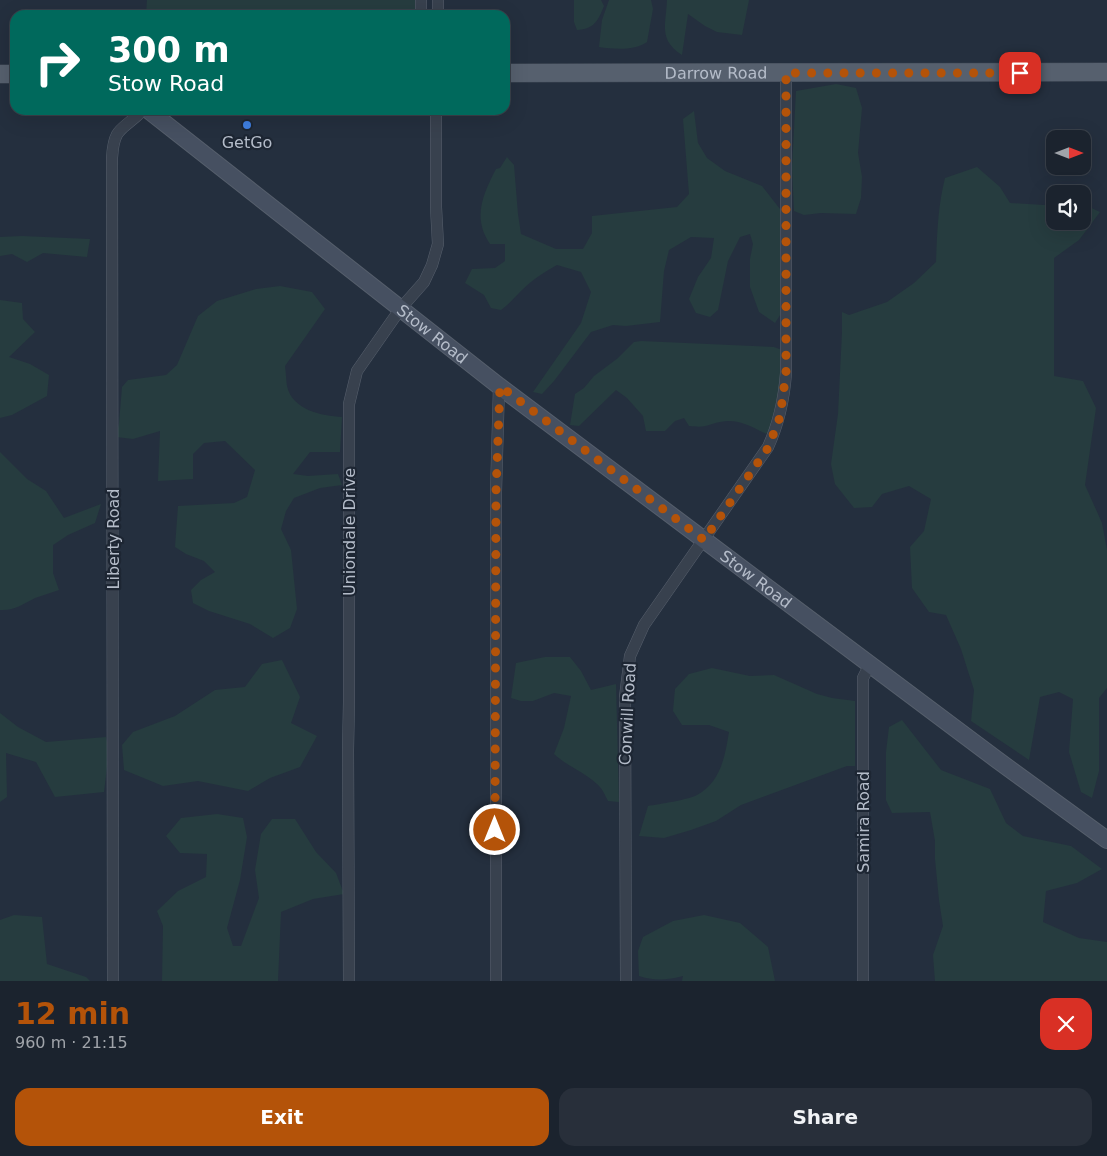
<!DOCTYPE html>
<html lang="en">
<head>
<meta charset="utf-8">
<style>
	:root { --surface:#1b232e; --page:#282f3a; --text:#f1f3f6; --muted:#a0a4aa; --line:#39404a; --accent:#b45309 }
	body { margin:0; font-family:"DejaVu Sans",sans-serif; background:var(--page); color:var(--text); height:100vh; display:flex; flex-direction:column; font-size:19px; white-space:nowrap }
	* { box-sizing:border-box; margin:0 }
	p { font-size:16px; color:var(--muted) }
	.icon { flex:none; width:28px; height:28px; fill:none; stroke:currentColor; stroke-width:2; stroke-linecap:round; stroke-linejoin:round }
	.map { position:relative; height:981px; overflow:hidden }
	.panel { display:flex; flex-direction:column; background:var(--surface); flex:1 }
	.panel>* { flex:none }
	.hud { position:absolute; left:10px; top:10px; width:500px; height:105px; border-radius:15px; box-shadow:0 5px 20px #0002,0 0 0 1px var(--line); background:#00695c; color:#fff; overflow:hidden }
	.needle { width:32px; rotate:90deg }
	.tools { position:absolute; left:1046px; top:130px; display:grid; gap:10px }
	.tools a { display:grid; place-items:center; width:45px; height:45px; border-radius:10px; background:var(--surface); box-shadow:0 5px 20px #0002,0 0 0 1px var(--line); font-size:25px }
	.pin { position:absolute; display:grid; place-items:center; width:42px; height:42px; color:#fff; margin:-21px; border-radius:10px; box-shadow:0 2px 8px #0006 }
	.me { position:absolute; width:55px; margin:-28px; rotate:0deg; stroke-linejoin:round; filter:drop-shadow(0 0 4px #0008) }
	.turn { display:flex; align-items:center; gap:18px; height:105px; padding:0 15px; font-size:22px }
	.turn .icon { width:65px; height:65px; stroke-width:2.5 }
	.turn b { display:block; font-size:35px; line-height:42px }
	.round { display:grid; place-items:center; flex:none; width:52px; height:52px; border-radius:15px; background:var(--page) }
	.head { display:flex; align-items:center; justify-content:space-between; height:85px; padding:0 15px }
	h1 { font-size:30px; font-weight:700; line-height:38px; color:var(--accent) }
	.primary-button { display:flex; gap:10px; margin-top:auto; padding:10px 15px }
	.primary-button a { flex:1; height:58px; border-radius:15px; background:var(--accent); color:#fff; font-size:20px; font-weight:700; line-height:58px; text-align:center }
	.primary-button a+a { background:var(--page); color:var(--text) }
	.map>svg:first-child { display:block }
	.green { fill:#263c3f }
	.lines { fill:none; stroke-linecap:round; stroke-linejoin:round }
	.street-casing { stroke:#565f6c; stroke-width:12 }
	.secondary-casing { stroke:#565f6c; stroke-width:18 }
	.primary-casing { stroke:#414a57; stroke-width:19 }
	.street { stroke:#38414e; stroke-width:11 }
	.secondary { stroke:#465061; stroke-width:16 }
	.primary { stroke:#56606e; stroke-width:18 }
	.route { stroke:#b45309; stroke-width:9; stroke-dasharray:0 16.2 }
	.shop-dot { fill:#3f7fe0; stroke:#1d2633; stroke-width:2 }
	.labels { text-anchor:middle; stroke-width:4.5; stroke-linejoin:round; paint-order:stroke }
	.street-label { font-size:16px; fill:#b4bcc9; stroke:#1d2633 }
	.poi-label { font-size:16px; fill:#b4bcc9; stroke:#1d2633 }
</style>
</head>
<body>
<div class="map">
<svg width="1107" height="981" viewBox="0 0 1107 981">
	<rect width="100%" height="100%" fill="#242f3e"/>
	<!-- green -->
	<path class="green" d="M147,0H421V15H146Z
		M574,0H601L604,6C598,21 594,29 577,30L574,22Z
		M609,0H651L653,9L647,42C634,51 614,49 599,47L602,20Z
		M667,0H749L742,35L717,32L705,26L688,14L682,55C658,39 666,25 667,0Z
		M836,84L856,88L862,108L858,153L862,177L861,198L856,214L821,213L804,215L794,211L792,168L796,91Z
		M694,111L698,143L707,158L725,171L762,186L780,209L782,312L775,323L759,312L750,287V259L753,244L750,234L740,237L728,261L718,310L710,317L696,313L689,299L698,277L711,258L714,238L691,237L669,250L664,271L660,322L626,326L613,325L591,332L554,381L542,394L533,392L581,323L591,292L581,272L557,265C544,272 532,280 521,291C514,298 509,304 501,310L491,308L484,295L465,283L472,269L495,268L505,261V244H490C472,218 483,194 496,169L500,168L507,157L514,165L518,214L521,234L556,249H583L592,233V216L677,207L689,194L683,119Z
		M977,167L1000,187L1010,203L1044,205L1055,204V221H1082L1083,204L1100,212L1079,240L1054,258V376L1083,381L1096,408L1085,485L1102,523L1107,550V688L1099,698V771L1092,798L1081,792L1069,752L1073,699L1059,692L1040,697L1029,760L971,721L974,690L961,649L946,615L929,612L912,588L910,547L924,531L931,499L909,486L882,494L872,507L854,508L835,484L831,464L838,414L842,332V312L849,315L887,302L914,283L936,262C937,233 938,206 945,178Z
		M22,236L90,239L87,257L43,253L27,262L12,254L0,256V237Z
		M280,286L312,292L325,309L285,366C286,373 286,380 287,386C292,410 322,416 342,417L340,452H310L293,474L308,476L338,474L342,485L320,488L294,498L286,511L281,529L291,550L297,609L290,628L273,638L250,624L209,611L193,603L191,590L201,580L215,572L204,561L186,554L175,547L178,506L234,503L247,497L255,470L225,441L204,443L193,454V479L158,481L160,431L133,439L116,437L119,423L122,387L128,380L166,375L177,365L198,316L217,301L256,289Z
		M0,300L22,303L23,319L35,332L9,357L30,364L49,375L47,396L12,415L0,418Z
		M641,341L774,347L782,350C782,374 783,417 766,434C751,426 737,418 720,422C705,425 708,428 689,426L684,418L675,421L665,431H646L643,416L627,398L616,390L579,426L570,425L575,394L584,388L594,376L618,358L634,342Z
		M0,452L27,479L46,491L64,518L101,504L95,523L68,535L53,545V573L59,590C51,593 43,595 35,598C23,604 14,611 0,610Z
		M545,657H570L581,671L591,690L616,684L619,802L608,801C605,795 602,788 597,784C584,772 567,766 554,754L564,728L571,696L554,693L533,701H521L511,698L516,663Z
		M282,660L300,697L291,723L317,736L300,767L270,778L248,791L198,781L163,786L124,770L122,745L133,732L175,716L215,690L245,687L262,664Z
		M712,668L750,676L774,675L817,694L832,698L855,701V766H847L741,805L716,821L691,830L664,838L639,836L648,806C659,804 688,800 697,795C721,782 725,756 729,732L709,725H682L673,711L675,689L689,674Z
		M0,713L18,727L46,742L106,737L109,751L104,792L55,797L36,762L6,753L7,797L0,802Z
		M902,720L941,770L990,789L1006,823L1023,836L1071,846L1102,869L1077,883L1046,891L1043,922L1079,938L1107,942V981H935L933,955L943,926L939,900L935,859V841L930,812L892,813L886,800V752L889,727Z
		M217,814L243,818L247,837L240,880L227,928L233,946H241L259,898L255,870L261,834L272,819H295L316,852L336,873L344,894L313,899L281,912L278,981H162L163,926L157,911L178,891L206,877L207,854L180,853L166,836L181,818Z
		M14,915L42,917L47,964L86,977L90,981H0V920Z
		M704,915L740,923L768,947L775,981H682L683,976C668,980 653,981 639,976L638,951L643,937L673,921Z"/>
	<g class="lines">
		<defs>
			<path id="street" d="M421,15V0
				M438,15V0
				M113,981L112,158C114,125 123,131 143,110
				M349,981L348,750L349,702V404L357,371L401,308L424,282L432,265L438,244L436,207V110
				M496,981V492L499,386
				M626,981L625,697L630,656L644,625L768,447C779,423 784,400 786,373V73
				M863,981V678L870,664"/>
			<g id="secondary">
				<path id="s1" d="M148,110L499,386L996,759L1107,840"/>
			</g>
			<g id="primary">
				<path id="s2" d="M505,73L1107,72"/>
				<path d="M0,74H15"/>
			</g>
		</defs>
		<!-- street casing -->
		<use href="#street" class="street-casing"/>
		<!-- secondary casing -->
		<use href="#secondary" class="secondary-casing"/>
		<!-- primary casing -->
		<use href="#primary" class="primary-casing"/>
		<!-- street -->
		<use href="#street" class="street"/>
		<!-- secondary -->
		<use href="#secondary" class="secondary"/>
		<!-- primary -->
		<use href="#primary" class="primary"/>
	</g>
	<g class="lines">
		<!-- route -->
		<path class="route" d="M495,830L496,492L500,386L704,540L768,448L780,417L786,373V73H1020"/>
	</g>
	<!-- markers -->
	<circle class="shop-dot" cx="247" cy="125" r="5"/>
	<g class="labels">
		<!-- street labels -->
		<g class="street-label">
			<text dy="6" stroke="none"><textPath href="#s2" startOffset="211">Darrow Road</textPath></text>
			<text dy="6" stroke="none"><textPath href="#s1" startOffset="362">Stow Road</textPath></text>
			<text transform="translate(349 532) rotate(-90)" y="6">Uniondale Drive</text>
			<text transform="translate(113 539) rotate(-90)" y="6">Liberty Road</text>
			<text dy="6" stroke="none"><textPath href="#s1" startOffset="768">Stow Road</textPath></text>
			<text transform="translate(627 714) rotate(-87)" y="6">Conwill Road</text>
			<text transform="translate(863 822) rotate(-90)" y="6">Samira Road</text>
		</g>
		<!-- poi labels -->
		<g class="poi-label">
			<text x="247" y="148">GetGo</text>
		</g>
	</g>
</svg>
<div class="tools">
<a><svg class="needle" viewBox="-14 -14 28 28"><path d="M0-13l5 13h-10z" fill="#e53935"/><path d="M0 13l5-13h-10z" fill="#a0a4aa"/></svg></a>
<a><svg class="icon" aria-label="sound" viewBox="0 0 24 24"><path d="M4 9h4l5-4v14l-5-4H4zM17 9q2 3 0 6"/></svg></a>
</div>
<div class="pin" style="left:1020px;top:73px;background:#d93025"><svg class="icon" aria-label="arrive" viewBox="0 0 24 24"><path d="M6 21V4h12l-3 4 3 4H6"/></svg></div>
<svg class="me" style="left:495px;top:830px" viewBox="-20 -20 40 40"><circle r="17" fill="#b45309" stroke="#fff" stroke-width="3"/><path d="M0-11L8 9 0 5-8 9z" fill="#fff"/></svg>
<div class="hud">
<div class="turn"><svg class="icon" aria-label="right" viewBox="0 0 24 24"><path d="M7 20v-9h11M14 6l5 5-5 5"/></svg><div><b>300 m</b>Stow Road</div></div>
</div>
</div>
<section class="panel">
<div class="head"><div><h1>12 min</h1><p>960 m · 21:15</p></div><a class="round" style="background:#d93025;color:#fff"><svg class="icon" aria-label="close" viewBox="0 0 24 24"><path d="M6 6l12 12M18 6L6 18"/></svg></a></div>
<div class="primary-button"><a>Exit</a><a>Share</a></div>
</section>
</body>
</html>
